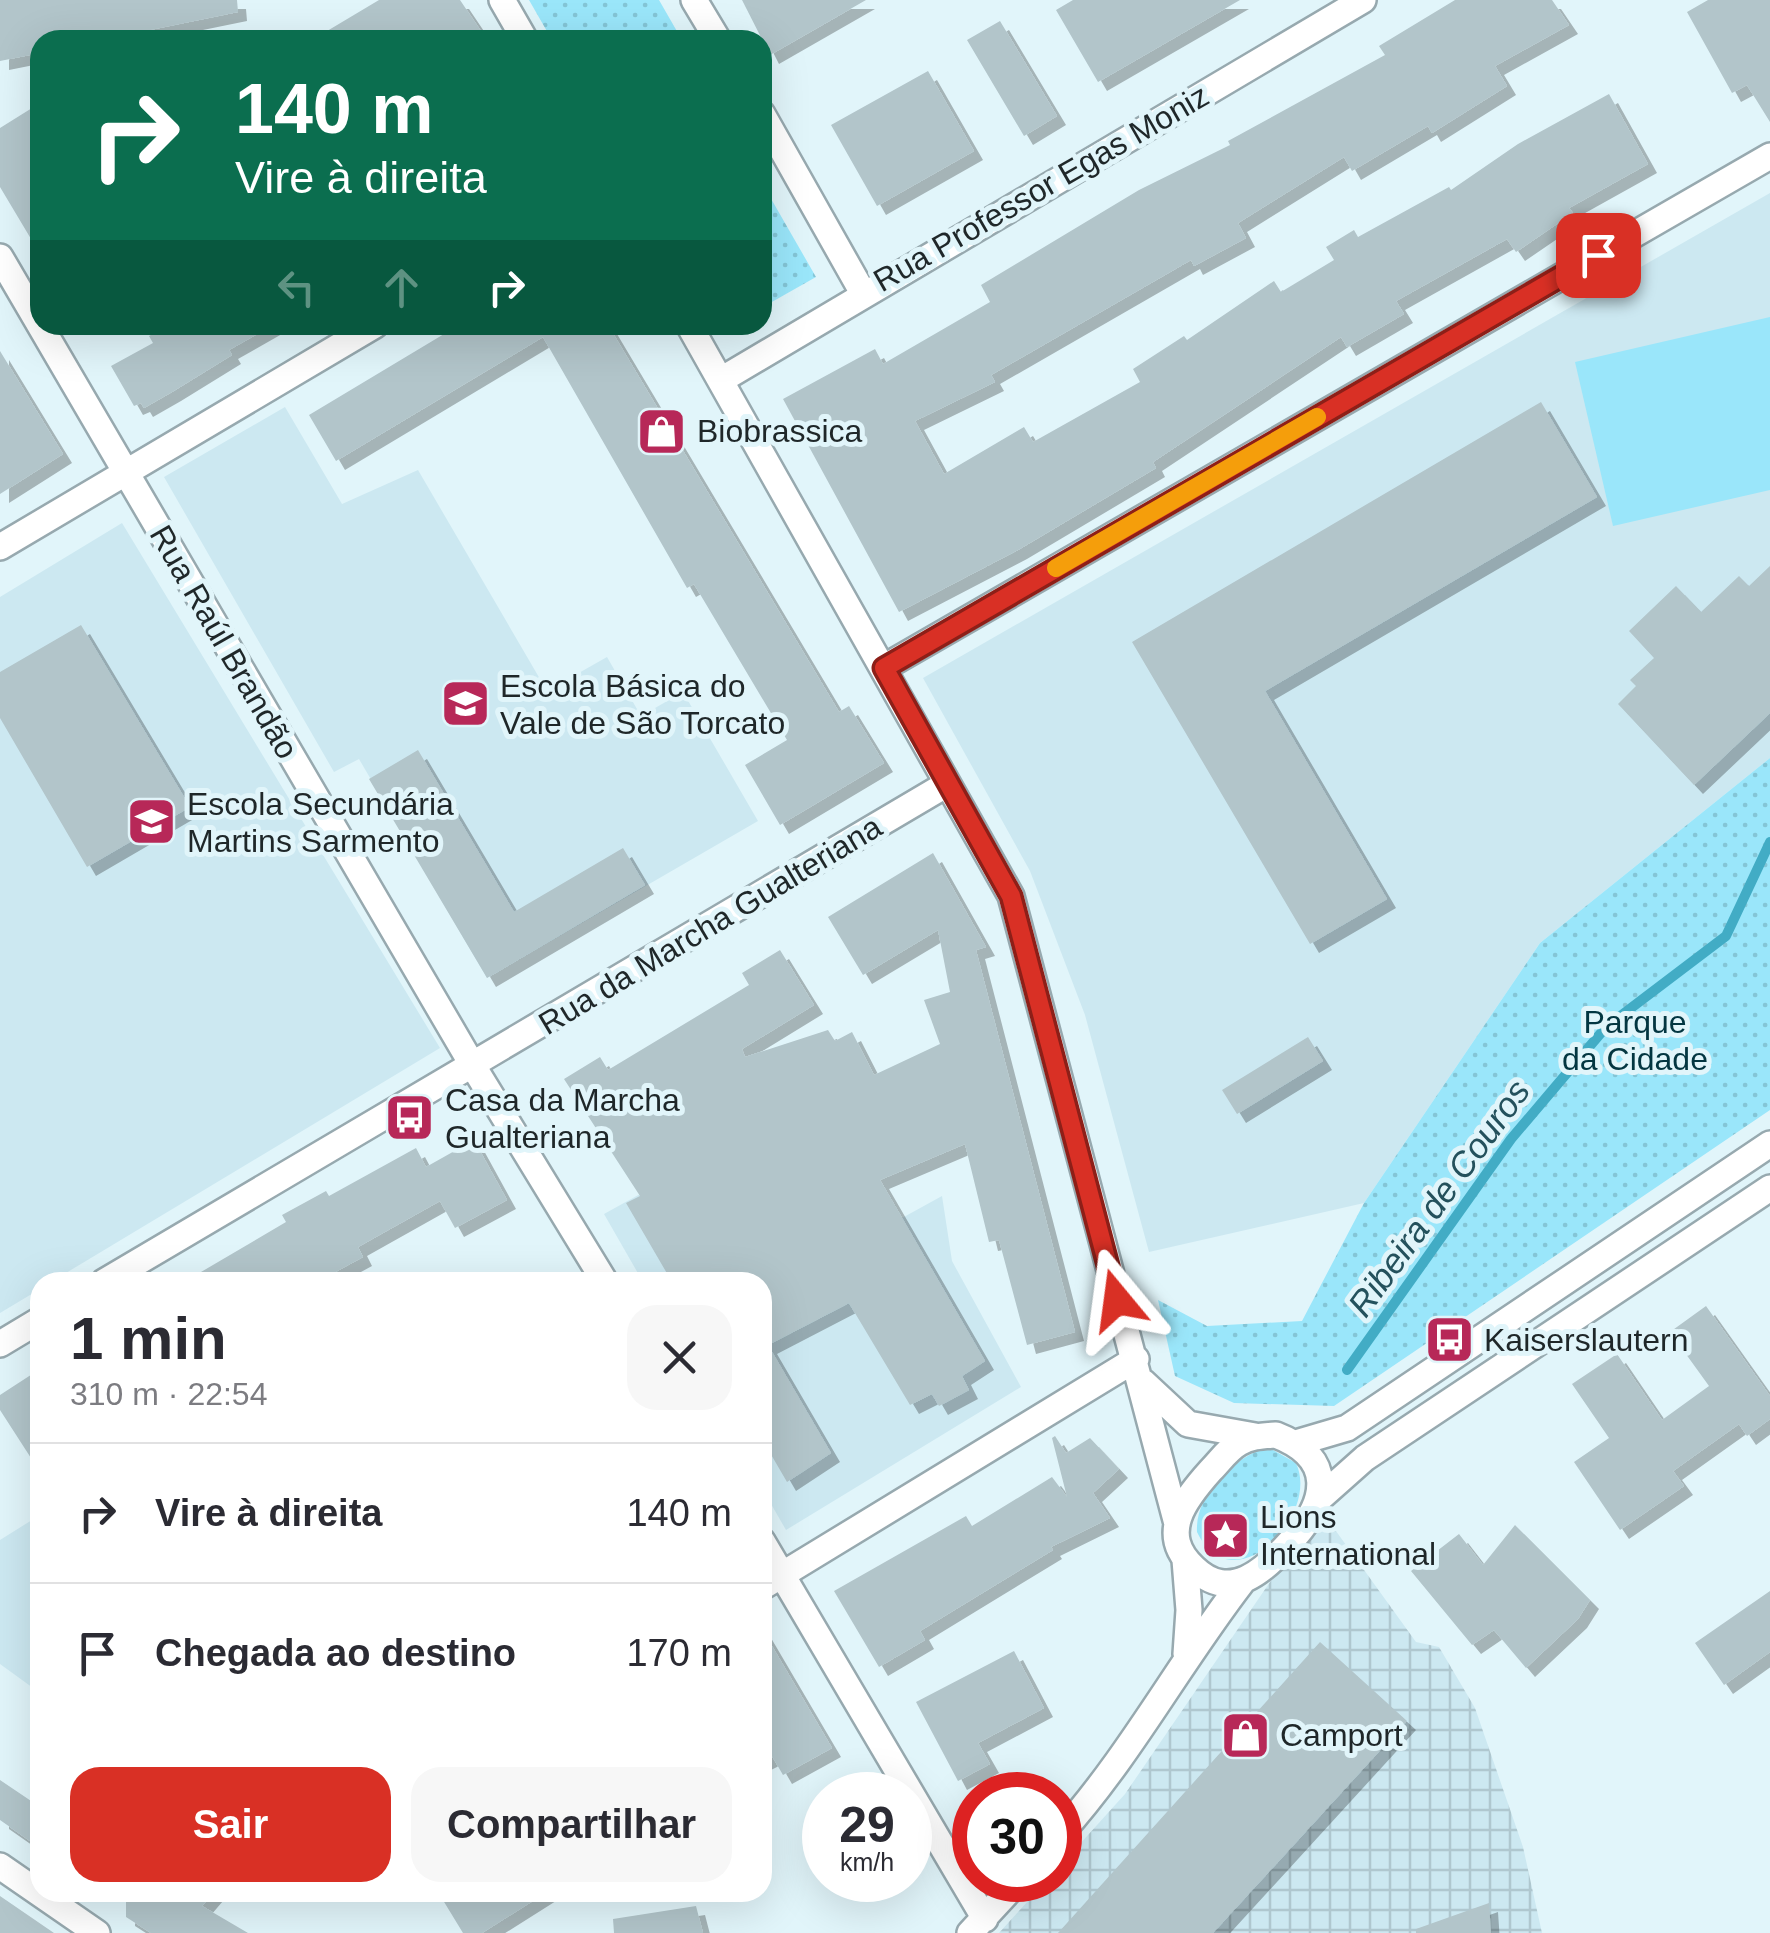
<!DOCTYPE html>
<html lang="pt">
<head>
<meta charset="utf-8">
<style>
	:root { --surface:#fff; --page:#f7f7f7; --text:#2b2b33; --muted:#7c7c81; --line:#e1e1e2; --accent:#d93025 }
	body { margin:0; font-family:Helvetica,sans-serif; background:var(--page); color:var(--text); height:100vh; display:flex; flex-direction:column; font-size:38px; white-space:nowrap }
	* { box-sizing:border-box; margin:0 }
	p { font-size:32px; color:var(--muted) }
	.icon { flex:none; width:55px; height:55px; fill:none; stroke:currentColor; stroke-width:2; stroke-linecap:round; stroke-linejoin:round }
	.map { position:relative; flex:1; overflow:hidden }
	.sheet { position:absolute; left:30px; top:1272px; width:742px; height:630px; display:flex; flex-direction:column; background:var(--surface); border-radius:30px; box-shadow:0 10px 40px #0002 }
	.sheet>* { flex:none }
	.top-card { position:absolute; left:30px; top:30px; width:742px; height:305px; border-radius:30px; box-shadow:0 10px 40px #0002; background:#0b6e4f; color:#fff; overflow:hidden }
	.speed { position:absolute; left:802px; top:1772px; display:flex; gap:20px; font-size:50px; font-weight:700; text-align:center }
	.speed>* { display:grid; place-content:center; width:130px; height:130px; border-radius:50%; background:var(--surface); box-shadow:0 10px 40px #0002; line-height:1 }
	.speed small { font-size:25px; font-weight:400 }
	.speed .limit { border:15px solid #d22; background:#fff; color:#111 }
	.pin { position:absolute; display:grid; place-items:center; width:85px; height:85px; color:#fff; margin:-42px; border-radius:20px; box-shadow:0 5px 15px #0006 }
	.me { position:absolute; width:110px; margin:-55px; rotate:344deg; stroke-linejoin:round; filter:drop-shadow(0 0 8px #0008) }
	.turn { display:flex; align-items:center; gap:35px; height:210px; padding:0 40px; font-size:45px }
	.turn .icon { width:130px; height:130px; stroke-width:2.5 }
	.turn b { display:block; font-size:70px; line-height:85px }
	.lanes { display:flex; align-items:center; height:95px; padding:0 40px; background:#0003; justify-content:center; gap:50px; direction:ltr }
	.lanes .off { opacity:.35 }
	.round { display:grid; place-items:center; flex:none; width:105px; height:105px; border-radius:30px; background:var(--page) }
	.overview { display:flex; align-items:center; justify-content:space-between; height:170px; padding:0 40px }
	h1 { font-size:60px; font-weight:600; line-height:75px }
	.cta { display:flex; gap:20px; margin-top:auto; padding:20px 40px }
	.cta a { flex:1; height:115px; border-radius:30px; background:var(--accent); color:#fff; font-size:40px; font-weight:600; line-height:115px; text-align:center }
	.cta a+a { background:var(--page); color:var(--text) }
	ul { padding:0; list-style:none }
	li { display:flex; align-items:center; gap:30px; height:140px; padding:0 40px; border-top:2px solid var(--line) }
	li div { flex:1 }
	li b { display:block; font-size:38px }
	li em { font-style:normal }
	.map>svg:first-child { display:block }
	.built { fill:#cce8f1 }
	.industrial { fill:url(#industrial-grid) }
	.grass { fill:url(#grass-dots) }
	.garden { fill:#9ae6fa }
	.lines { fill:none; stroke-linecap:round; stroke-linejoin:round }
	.stream { stroke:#42acc5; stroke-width:10 }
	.building { fill:#b2c5ca; filter:url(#shadow) }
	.street-casing { stroke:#97a9af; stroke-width:30 }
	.street { stroke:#fff; stroke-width:25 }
	.route-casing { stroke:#8d1f18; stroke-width:25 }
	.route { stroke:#d93025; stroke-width:18 }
	.slow { stroke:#f59e0b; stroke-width:18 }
	.labels { text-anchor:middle; stroke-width:10; stroke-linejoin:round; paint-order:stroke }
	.street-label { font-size:32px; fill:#1f2729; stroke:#e1f5fa }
	.poi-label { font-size:32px; fill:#1f2729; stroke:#e1f5fa; text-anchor:start }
	.park-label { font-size:32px; fill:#033641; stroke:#e1f5fa }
	.water-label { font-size:35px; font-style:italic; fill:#24515c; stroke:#e1f5fa }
</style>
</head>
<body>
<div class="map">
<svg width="1770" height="1933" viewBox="0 0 1770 1933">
	<defs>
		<pattern id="industrial-grid" width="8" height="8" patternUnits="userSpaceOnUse" patternTransform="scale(2.5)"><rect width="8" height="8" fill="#cce8f1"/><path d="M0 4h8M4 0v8" fill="none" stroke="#afc7cf"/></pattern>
		<pattern id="grass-dots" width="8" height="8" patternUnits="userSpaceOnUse" patternTransform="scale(2.5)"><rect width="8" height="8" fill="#9ae6fa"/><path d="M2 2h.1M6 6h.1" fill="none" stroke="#84c5d6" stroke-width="1.8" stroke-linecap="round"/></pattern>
		<filter id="shadow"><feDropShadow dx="9" dy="9" stdDeviation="0" flood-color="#0004"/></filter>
	</defs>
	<rect width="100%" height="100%" fill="#e1f5fa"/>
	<!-- built -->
	<path class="built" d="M1770,193V758L1540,943L1364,1203L1149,1252L1085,1015L1030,871L923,678Z
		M285,407L342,504L418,470L547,691L607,657L641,716L683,692L758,821L487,978L359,759L334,772L164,477Z
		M122,523L440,1048L51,1282H40V1289L0,1313V597Z
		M774,1120L885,1189L902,1218L942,1196L952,1261L1021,1387L786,1530L763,1490L762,1282H643L604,1214Z
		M40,1515V1693L0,1664V1540Z"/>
	<!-- industrial -->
	<path class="industrial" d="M1328,1520L1416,1642L1439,1647L1475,1708L1523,1847L1542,1933H999L1047,1880H1060V1866L1125,1794L1270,1582Z"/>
	<!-- grass -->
	<path class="grass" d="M529,0H659L682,40H552Z
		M762,183L816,277L763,307H762Z
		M1770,758V1110L1334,1406L1234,1403L1175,1376L1158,1300L1207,1326L1302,1321L1364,1203L1540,943Z
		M1259,1450H1273L1296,1463C1321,1516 1232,1606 1197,1532C1195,1497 1228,1464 1259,1450Z"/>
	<!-- garden -->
	<path class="garden" d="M1770,317V490L1613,526L1575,362Z"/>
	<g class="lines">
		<!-- stream -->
		<path class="stream" d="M1347,1370L1511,1139L1606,1027L1726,936L1770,842"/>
	</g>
	<!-- building -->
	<path class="building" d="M0,0H237L238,12L101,40H40V53L0,61Z
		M379,0H460L487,40H312Z
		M742,0H866L770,55Z
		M1073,0H1240L1098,82L1056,10Z
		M1455,0H1552L1569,25L1495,66L1507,86L1432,133L1428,126L1352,171L1344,157L1238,223L1246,238L1194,266L1191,260L991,375L995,382L915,421L944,474L1024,427L1033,442L1140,382L1133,369L1184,336L1187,340L1274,281L1281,292L1334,260L1326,247L1354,230L1358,237L1449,187L1451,190L1518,144L1609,94L1648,164L1569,208L1573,213L1516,252L1507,239L1396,301L1404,314L1347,347L1341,337L1153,462L1156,468L1018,550L899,612L783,399L875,349L883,364L990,302L981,285L1139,190L1230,145L1228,141L1385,55L1379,46Z
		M1708,0H1770V122L1747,85L1732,93L1687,12Z
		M1000,21L1057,116L1024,136L967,40Z
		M928,71L974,151L877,206L831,125Z
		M40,103V254L0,187V128Z
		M169,325H273L229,350L232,355L172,392L144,408L141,403L134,406L111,366L153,343L149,336Z
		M459,325H608L839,712L849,706L884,763L780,825L745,765L787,740L694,584L687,588L543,337L336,461L309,415Z
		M0,351L63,454L0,494Z
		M1541,402L1597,497L1265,691L1387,899L1310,944L1132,642Z
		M1770,566V713L1694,785L1618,704L1636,686L1630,680L1654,658L1629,631L1676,586L1701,612L1739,576L1749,586Z
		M81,625L190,807L87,867L0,718V672Z
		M418,750L514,912L623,848L645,885L487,978L369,779Z
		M933,853L986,947L976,950L1075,1332L1027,1345L999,1240L989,1242L965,1144L880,1180L985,1361L962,1376L969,1390L939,1406L932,1394L910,1405L849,1303L768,1345L831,1453L787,1482L762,1439V1282H672L626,1203L640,1196L564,1079L600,1057L608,1070L749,985L742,973L780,950L814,1005L742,1049L745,1057L828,1030L835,1041L852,1032L874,1075L940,1044L924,1000L950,992L938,930L863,975L828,917Z
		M1308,1037L1323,1061L1237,1114L1222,1090Z
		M474,1140L507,1200L455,1228L440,1201L358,1247L363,1257L317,1282H184L286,1222L282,1215L326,1191L329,1196L416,1148L426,1167Z
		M1706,1306L1770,1396V1419L1747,1436L1739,1424L1673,1471L1684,1486L1620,1530L1574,1462L1609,1438L1572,1384L1617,1354L1662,1420L1709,1386L1670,1332Z
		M40,1369V1472L0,1410V1395Z
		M1055,1436L1066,1453L1090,1438L1119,1469L1093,1493L1110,1518L1051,1547L1053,1550L920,1631L925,1640L879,1667L834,1591L966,1516L972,1526L1052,1477L1067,1497L1052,1438Z
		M1515,1525L1590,1600L1578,1619L1526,1668L1494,1630L1472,1645L1411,1571L1459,1534L1483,1565Z
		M1770,1591V1652L1724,1685L1695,1643Z
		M762,1629L832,1748L783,1775L772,1756L762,1761Z
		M1320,1642L1407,1721L1213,1933H1058Z
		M1014,1651L1044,1708L978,1743L990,1764L958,1781L916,1702Z
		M0,1780L40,1807V1848L0,1820Z
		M126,1892H214L202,1906L248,1933H151L126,1917Z
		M438,1892H547L482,1933H463Z
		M0,1896L54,1933H0Z
		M1489,1903L1491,1933H1416V1929Z
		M696,1906L703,1933H614L613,1919Z"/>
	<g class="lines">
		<defs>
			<path id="street" d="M502,0L525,40
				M694,0L718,40
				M762,114L863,293
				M0,257L473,1066L605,1282
				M689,325L1011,896L1176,1520
				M721,380L1363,0
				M0,547L375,325
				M883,668L1770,156
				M104,1282L947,784
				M0,1344L40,1320
				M1143,1382L1188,1424L1255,1436
				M1276,1435C1336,1458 1328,1502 1290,1542C1265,1570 1230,1603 1194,1568C1157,1534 1185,1499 1211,1470C1220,1461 1228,1449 1239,1443C1251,1436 1262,1436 1276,1435Z
				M1296,1443L1347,1428L1770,1144
				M1320,1498L1365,1458L1770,1188
				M762,1541L985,1919
				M1185,1560L1189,1610L1186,1654
				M762,1587L1136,1359
				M1060,1834C1130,1756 1178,1665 1242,1582
				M0,1866L97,1933
				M970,1933L1019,1880"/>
		</defs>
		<!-- street casing -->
		<use href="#street" class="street-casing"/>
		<!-- street -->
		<use href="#street" class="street"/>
	</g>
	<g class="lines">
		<defs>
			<path id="route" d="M1117,1300L1011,896L884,668L1598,255"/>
		</defs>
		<!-- route casing -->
		<use href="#route" class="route-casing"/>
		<!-- route -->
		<use href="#route" class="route"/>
		<!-- slow -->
		<path class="slow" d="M1056,568L1317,417"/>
	</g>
	<!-- icons -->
	<defs>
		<symbol id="shop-square" viewBox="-11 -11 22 22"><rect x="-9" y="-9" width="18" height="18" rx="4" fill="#b72858" stroke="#e1f5fa"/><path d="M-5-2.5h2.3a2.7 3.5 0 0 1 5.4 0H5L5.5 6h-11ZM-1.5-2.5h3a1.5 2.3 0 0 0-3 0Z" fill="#fff"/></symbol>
		<symbol id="school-square" viewBox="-11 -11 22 22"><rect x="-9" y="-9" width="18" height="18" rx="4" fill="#b72858" stroke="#e1f5fa"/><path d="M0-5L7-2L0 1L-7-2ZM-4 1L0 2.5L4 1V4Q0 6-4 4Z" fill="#fff"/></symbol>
		<symbol id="bus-square" viewBox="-11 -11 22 22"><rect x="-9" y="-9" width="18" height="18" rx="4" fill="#b72858" stroke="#e1f5fa"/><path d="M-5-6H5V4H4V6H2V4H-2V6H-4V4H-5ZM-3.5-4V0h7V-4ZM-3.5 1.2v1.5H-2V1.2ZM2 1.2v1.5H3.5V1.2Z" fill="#fff"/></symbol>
		<symbol id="sight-square" viewBox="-11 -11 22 22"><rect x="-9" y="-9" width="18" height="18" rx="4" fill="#b72858" stroke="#e1f5fa"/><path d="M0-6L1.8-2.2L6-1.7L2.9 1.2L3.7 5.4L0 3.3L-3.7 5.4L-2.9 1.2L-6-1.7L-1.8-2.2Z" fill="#fff"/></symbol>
	</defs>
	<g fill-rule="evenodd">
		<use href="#shop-square" x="634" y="404" width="55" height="55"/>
		<use href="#school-square" x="438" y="676" width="55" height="55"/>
		<use href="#school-square" x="124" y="794" width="55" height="55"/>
		<use href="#bus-square" x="382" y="1090" width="55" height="55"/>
		<use href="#bus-square" x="1422" y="1312" width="55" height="55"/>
		<use href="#sight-square" x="1198" y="1508" width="55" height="55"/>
		<use href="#shop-square" x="1218" y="1708" width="55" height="55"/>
	</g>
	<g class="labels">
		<!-- street labels -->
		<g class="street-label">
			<text transform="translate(1041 188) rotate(-30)" y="11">Rua Professor Egas Moniz</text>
			<text transform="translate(224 642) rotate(60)" y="11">Rua Raúl Brandão</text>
			<text transform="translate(710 925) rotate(-31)" y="11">Rua da Marcha Gualteriana</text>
		</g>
		<!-- poi labels -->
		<g class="poi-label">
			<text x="697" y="442">Biobrassica</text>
			<text x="500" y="697">Escola Básica do<tspan x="500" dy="37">Vale de São Torcato</tspan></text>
			<text x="187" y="815">Escola Secundária<tspan x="187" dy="37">Martins Sarmento</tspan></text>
			<text x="445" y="1111">Casa da Marcha<tspan x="445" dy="37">Gualteriana</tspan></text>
			<text x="1484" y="1351">Kaiserslautern</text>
			<text x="1260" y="1528">Lions<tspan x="1260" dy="37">International</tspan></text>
			<text x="1280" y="1746">Camport</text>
		</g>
		<!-- park labels -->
		<g class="park-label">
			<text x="1635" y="1033">Parque<tspan x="1635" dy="37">da Cidade</tspan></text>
		</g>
		<!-- water labels -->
		<g class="water-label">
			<text transform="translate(1439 1198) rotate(-54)" y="12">Ribeira de Couros</text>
		</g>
	</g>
</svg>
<div class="speed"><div>29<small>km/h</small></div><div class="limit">30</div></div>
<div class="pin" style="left:1598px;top:255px;background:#d93025"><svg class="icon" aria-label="arrive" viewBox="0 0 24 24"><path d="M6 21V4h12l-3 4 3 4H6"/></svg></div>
<svg class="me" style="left:1117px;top:1300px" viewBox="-20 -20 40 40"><path d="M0-17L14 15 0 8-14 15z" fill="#d93025" stroke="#fff" stroke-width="4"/></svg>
<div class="top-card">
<div class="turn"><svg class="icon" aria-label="right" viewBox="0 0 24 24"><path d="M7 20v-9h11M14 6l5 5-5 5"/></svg><div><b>140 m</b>Vire à direita</div></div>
<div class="lanes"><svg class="icon off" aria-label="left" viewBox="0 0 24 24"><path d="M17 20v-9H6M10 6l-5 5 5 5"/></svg><svg class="icon off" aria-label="ahead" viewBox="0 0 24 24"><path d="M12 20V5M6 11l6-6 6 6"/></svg><svg class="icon" aria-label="right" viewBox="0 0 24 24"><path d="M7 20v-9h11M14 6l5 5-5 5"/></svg></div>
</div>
<section class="sheet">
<div class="overview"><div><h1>1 min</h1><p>310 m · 22:54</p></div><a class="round"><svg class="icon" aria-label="close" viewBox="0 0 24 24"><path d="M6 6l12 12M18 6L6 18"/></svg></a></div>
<ul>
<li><svg class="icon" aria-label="right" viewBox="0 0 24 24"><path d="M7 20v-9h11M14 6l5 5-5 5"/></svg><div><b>Vire à direita</b></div><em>140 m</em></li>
<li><svg class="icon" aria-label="arrive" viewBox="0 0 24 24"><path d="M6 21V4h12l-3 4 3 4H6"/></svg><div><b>Chegada ao destino</b></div><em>170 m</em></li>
</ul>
<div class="cta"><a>Sair</a><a>Compartilhar</a></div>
</section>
</div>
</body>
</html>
